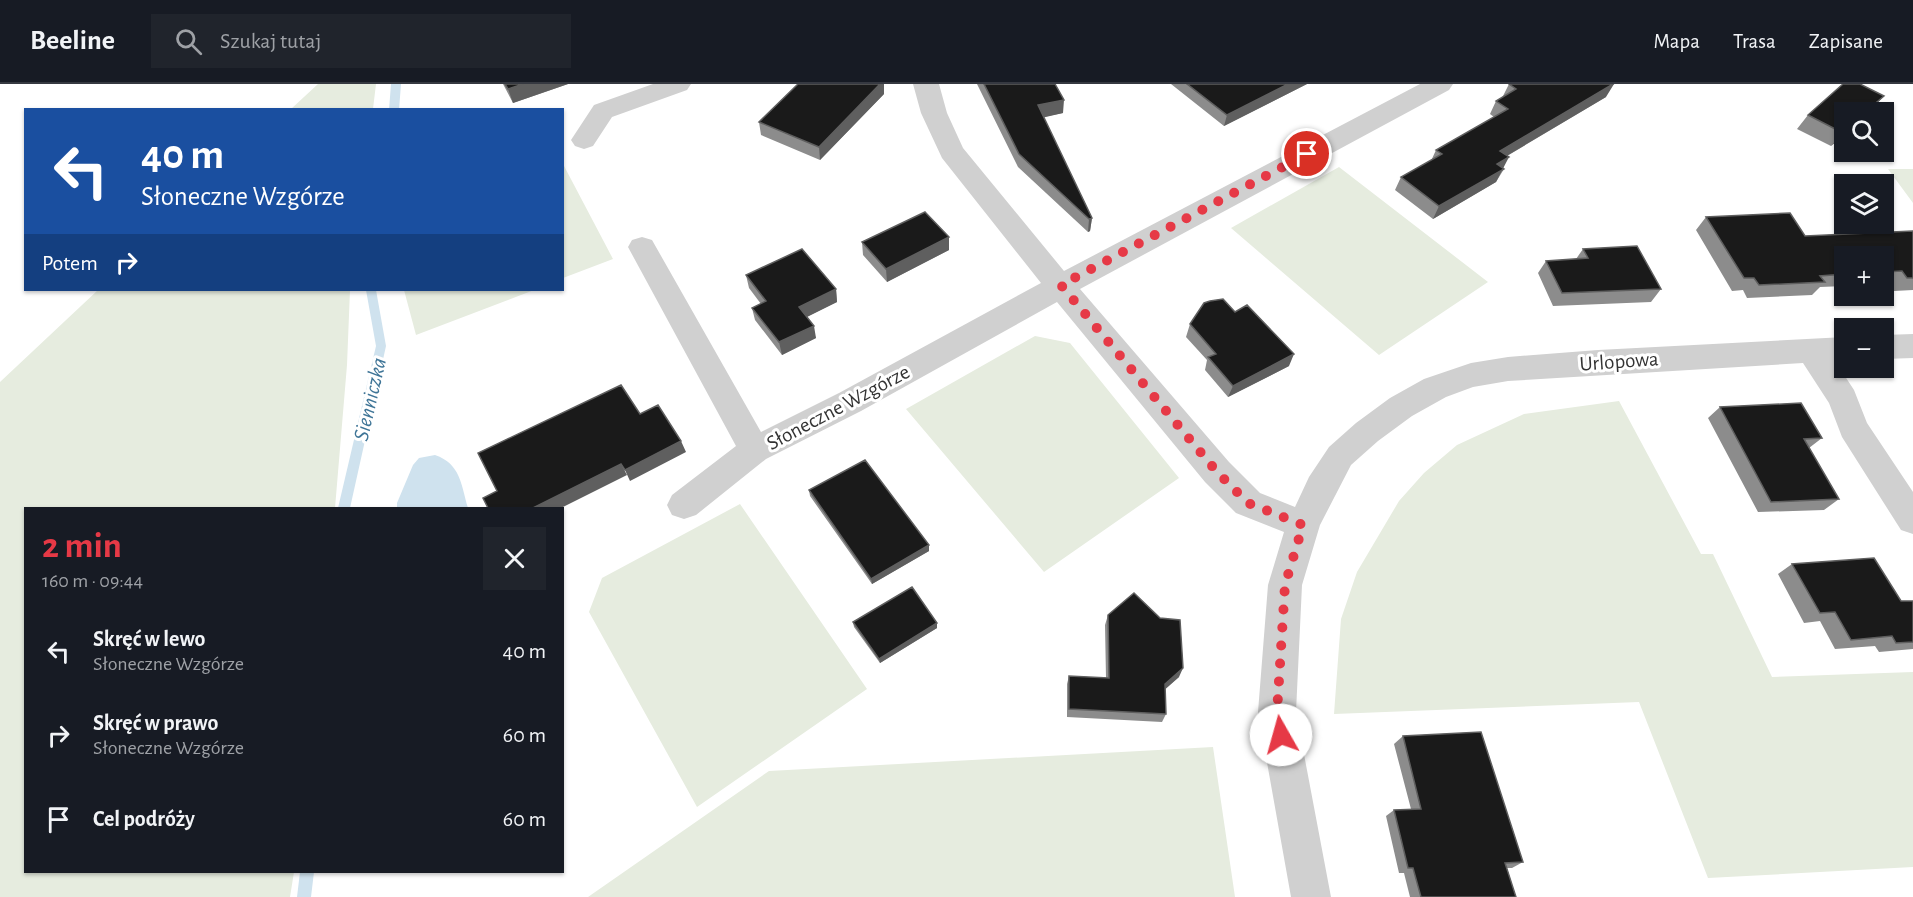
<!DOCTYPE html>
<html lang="pl">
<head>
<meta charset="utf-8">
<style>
	:root { --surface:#171b24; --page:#20242c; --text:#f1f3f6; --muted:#9ea1a6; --line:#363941; --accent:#e63946 }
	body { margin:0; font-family:"Alegreya Sans",sans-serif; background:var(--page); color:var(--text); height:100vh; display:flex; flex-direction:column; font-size:22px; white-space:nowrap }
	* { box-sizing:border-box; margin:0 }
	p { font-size:20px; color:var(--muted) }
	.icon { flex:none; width:33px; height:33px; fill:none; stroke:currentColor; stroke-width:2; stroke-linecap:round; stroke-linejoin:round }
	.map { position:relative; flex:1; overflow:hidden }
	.side { position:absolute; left:24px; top:423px; width:540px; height:366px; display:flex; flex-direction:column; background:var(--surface); border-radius:0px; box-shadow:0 2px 4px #0004 }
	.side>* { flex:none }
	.hud { position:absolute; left:24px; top:24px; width:540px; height:183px; border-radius:0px; box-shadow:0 2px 4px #0004; background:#1a4fa0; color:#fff; overflow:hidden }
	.controls { position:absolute; left:1834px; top:18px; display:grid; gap:12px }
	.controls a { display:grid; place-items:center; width:60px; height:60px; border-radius:0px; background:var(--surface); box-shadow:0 2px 4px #0004; font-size:30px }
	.pin { position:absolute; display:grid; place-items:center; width:51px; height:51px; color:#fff; margin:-26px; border:3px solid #fff; border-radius:50%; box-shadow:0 2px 6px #0007 }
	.me { position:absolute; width:66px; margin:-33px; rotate:353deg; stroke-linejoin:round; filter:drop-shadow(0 0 4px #0008) }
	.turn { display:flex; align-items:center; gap:21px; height:126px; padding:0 18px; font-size:27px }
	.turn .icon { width:78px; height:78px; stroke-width:2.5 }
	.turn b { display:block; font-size:42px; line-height:51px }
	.then { display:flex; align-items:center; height:57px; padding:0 18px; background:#0003; gap:12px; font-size:22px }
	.round { display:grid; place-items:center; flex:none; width:63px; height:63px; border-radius:0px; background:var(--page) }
	.summary { display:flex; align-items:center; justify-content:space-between; height:102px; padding:0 18px }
	h1 { font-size:36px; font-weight:700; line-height:45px; color:var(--accent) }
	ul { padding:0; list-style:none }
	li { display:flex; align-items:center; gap:18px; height:84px; padding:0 18px }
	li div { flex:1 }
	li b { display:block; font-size:22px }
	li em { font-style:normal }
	header { display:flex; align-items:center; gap:36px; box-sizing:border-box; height:84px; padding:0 30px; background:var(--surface); border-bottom:2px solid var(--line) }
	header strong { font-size:28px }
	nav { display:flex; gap:33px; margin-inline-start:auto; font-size:21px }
	.search { width:420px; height:54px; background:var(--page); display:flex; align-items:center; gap:15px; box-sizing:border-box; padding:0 21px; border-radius:0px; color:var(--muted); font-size:22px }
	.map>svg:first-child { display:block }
	.green { fill:#e6ecdf }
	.water { fill:#cfe2ee }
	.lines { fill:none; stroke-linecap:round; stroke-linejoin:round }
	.stream { fill:#cfe2ee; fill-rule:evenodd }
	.minor { fill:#d0d0d0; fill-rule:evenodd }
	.wall { fill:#8c8c8c }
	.shaded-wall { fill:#5f5f5f }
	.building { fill:#1a1a1a; stroke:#5f5f5f; stroke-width:1.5 }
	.route { stroke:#e63946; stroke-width:10; stroke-dasharray:0 18 }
	.labels { text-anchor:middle; stroke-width:6; stroke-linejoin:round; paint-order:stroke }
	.street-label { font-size:21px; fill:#333; stroke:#fff }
	.water-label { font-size:22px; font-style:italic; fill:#3f7597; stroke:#fff }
</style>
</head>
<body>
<header>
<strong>Beeline</strong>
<div class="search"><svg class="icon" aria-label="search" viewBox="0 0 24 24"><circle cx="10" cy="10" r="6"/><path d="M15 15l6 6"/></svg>Szukaj tutaj</div>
<nav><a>Mapa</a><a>Trasa</a><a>Zapisane</a></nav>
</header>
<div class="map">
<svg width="1913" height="813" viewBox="0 0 1913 813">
	<rect width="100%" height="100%" fill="#fff"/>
	<!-- green -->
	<path class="green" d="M318,0H376L373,25H291Z
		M563,80L613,175L563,194H562Z
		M1339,83L1488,198L1379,271L1231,144Z
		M1888,85H1913V119Z
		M98,206H350L347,281L335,424H26V788H294L290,813H0V298Z
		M404,206H534L416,251Z
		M1035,252L1070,259L1179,394L1044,488L906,325Z
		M1619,317L1701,470H1713L1772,593L1913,588V783L1708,794L1639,618L1334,630L1341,535L1357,488L1399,417L1424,389L1457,361L1524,330Z
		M740,420L867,605L697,723L589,528L602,494Z
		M1213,663L1235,813H588L769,687Z"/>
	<!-- water -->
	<path class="water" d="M435,371C461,380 461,401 468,424H397V419L413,381L419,374Z"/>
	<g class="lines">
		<!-- stream -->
		<path class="stream" d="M391,0H401L399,26H389Z
			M366,206H376L386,262L350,424H338L376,262Z
			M300,788H314L311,813H297Z"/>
		<!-- minor -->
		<path class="minor" d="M653,0H691L687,6L612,33L593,62L584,65L575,62L571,56L594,21Z
			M913,0H939L947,29L963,64L1064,187L1420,0H1453L1449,6L1080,205L1229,378L1260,409L1295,423L1309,393L1329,363L1356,339L1390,314L1424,295L1471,279L1508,273L1598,266L1845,253V277H1835L1854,306L1867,339L1913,408V450L1901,446L1842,353L1829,319L1803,279L1508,297L1473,303L1446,313L1412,332L1378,357L1351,381L1320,441L1302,501L1296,628L1331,813H1291L1258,628L1268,501L1284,448L1236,429L1205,398L1057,218L861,327L766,375L696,431L684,435L672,431L667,421L672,411L736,362L628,163L632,156L642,153L652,156L761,348L839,309L1041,199L942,74L921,29Z
			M1913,250V274L1884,275V251Z"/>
	</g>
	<!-- wall -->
	<path class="wall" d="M503,0H568L513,19Z
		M977,0H1055L1063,29L1043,33L1092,134L1090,147L1088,148L1018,83Z
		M1171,0H1307L1224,42Z
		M1509,0L1606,13L1507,72L1503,84L1504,85L1496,98L1433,135L1395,106L1401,93L1431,77L1436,66L1494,33L1490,30L1496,17L1502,14Z
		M884,10L820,76L761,51L759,38Z
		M1884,12L1868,28H1845V50L1831,62L1797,45L1808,31Z
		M1706,133L1805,152L1913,147V206L1894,207L1889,199L1884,200V172H1845V202L1820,203L1812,211L1747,214L1743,206L1732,207L1696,146Z
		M949,153V166L887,198L863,171L862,158Z
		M1583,165L1661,205L1651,218L1553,222L1538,189L1546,177L1576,175Z
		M746,191L836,205L837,218L806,233L816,254L782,271L755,236L752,224L761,220L749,204Z
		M1235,228L1289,282L1228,313L1205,286L1207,276L1186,253L1190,240Z
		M1720,323L1822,354L1809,364L1839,415L1824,426L1758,428L1708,334Z
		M809,406L929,467L872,500L810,412Z
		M1792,480L1901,517H1913V565L1879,568L1875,562L1835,565L1820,537L1804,539L1778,490Z
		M1108,531L1160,534L1179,593L1165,605L1166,630L1162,638L1067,633V600L1069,592L1106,594L1105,541Z
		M853,538L937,539V544L880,579L854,543Z
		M1403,652L1523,778L1512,784H1507L1516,813H1410L1404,789H1399L1386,732L1394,726L1411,725L1394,660Z"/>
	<!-- shaded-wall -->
	<path class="shaded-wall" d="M523,0H568L513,19L508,5Z
		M880,0H884V10L820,76L819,63Z
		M1288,0H1307L1224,42L1227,31Z
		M1613,0H1614L1606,13L1493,80L1500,67Z
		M1884,12L1868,28H1865Z
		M1064,16L1063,29L1037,35L1038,21Z
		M1845,47V50L1831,62L1843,49Z
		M1509,73L1496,98L1433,135L1439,122L1497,80Z
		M1092,134L1090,147L1088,148L1089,135Z
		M949,153V166L887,198L886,185Z
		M836,205L837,218L801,236L799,223Z
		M814,242L816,254L782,271L779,258Z
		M1294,270L1289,282L1228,313L1233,302Z
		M681,357L686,368L630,397L625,386Z
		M621,380L627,391L561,424H533Z
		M929,461V467L872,500L871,495Z
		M937,539V544L880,579L879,575Z
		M1183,584L1179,593L1161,609L1165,600Z"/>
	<!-- building -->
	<path class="building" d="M505,0H523L508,5Z
		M798,0H880L819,63L759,38Z
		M984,0H1055L1064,16L1038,21L1092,134L1089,135L1019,70Z
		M1187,0H1288L1227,31Z
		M1510,0H1613L1500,67L1509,73L1497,80L1504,85L1439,122L1401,93L1442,70L1436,66L1508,25L1496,17L1516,5L1509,0Z
		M1843,0H1860L1884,12L1865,28H1845V47L1843,49L1808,31Z
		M925,128L949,153L886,185L862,158Z
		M1790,129L1805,152L1913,147V194H1907L1902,187L1884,188V172H1845V190L1820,192L1825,198L1759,201L1754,194H1744L1706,133Z
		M1637,162L1661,205L1562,209L1546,177L1588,174L1583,165Z
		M802,165L836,205L799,223L814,242L779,258L752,224L766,217L746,191Z
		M1223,215L1235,228L1247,221L1294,270L1233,302L1208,273L1216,270L1190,240L1204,219L1210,217Z
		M621,301L640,330L658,321L681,357L625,386L621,380L533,424H488L483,414L497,407L478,369Z
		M1801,319L1822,354L1804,355L1839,415L1771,418L1720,323Z
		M865,376L929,461L871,495L809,406Z
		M1874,474L1901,517H1913V558L1896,559L1892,552L1851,556L1835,528L1820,529L1792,480Z
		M912,503L937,539L879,575L853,538Z
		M1134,509L1160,534L1180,536L1183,584L1165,600L1166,630L1069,625V592L1109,594L1108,531Z
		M1481,648L1523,778L1505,779L1516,813H1421L1413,784H1408L1394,726L1421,725L1403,652Z"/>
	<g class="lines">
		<!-- route -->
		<path class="route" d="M1281,651L1277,628L1285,501L1303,441L1248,419L1217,388L1061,201L1307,70"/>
	</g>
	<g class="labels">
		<!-- street labels -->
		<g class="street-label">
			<text transform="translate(1619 277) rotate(-4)" y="7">Urlopowa</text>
			<text transform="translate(838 323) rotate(-28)" y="7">Słoneczne Wzgórze</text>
		</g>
		<!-- water labels -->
		<g class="water-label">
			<text transform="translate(369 315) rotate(-77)" y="8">Sienniczka</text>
		</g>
	</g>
</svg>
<div class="controls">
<a><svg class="icon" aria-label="search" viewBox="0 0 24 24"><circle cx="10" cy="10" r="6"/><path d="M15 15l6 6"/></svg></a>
<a><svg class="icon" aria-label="layers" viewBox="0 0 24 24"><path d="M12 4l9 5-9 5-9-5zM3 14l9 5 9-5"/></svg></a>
<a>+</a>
<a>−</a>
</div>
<div class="pin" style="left:1307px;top:70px;background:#d93025"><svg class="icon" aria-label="arrive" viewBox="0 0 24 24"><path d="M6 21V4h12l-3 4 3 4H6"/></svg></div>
<svg class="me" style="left:1281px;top:651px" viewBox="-20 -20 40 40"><circle r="19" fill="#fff"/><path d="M0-13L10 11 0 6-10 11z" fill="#e63946"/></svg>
<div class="hud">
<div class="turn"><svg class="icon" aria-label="left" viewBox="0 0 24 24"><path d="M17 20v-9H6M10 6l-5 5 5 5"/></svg><div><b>40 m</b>Słoneczne Wzgórze</div></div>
<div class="then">Potem<svg class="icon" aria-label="right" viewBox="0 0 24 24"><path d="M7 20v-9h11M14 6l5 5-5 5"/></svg></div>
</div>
<section class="side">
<div class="summary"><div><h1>2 min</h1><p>160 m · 09:44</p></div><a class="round"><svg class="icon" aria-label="close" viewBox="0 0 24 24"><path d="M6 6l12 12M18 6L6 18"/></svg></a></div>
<ul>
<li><svg class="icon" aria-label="left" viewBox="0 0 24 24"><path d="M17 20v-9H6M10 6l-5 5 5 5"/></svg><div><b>Skręć w lewo</b><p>Słoneczne Wzgórze</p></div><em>40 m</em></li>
<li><svg class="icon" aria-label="right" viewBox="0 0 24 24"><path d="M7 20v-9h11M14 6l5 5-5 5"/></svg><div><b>Skręć w prawo</b><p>Słoneczne Wzgórze</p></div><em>60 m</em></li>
<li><svg class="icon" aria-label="arrive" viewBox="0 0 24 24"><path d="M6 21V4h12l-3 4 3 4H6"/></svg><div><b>Cel podróży</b></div><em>60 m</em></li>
</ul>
</section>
</div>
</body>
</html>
